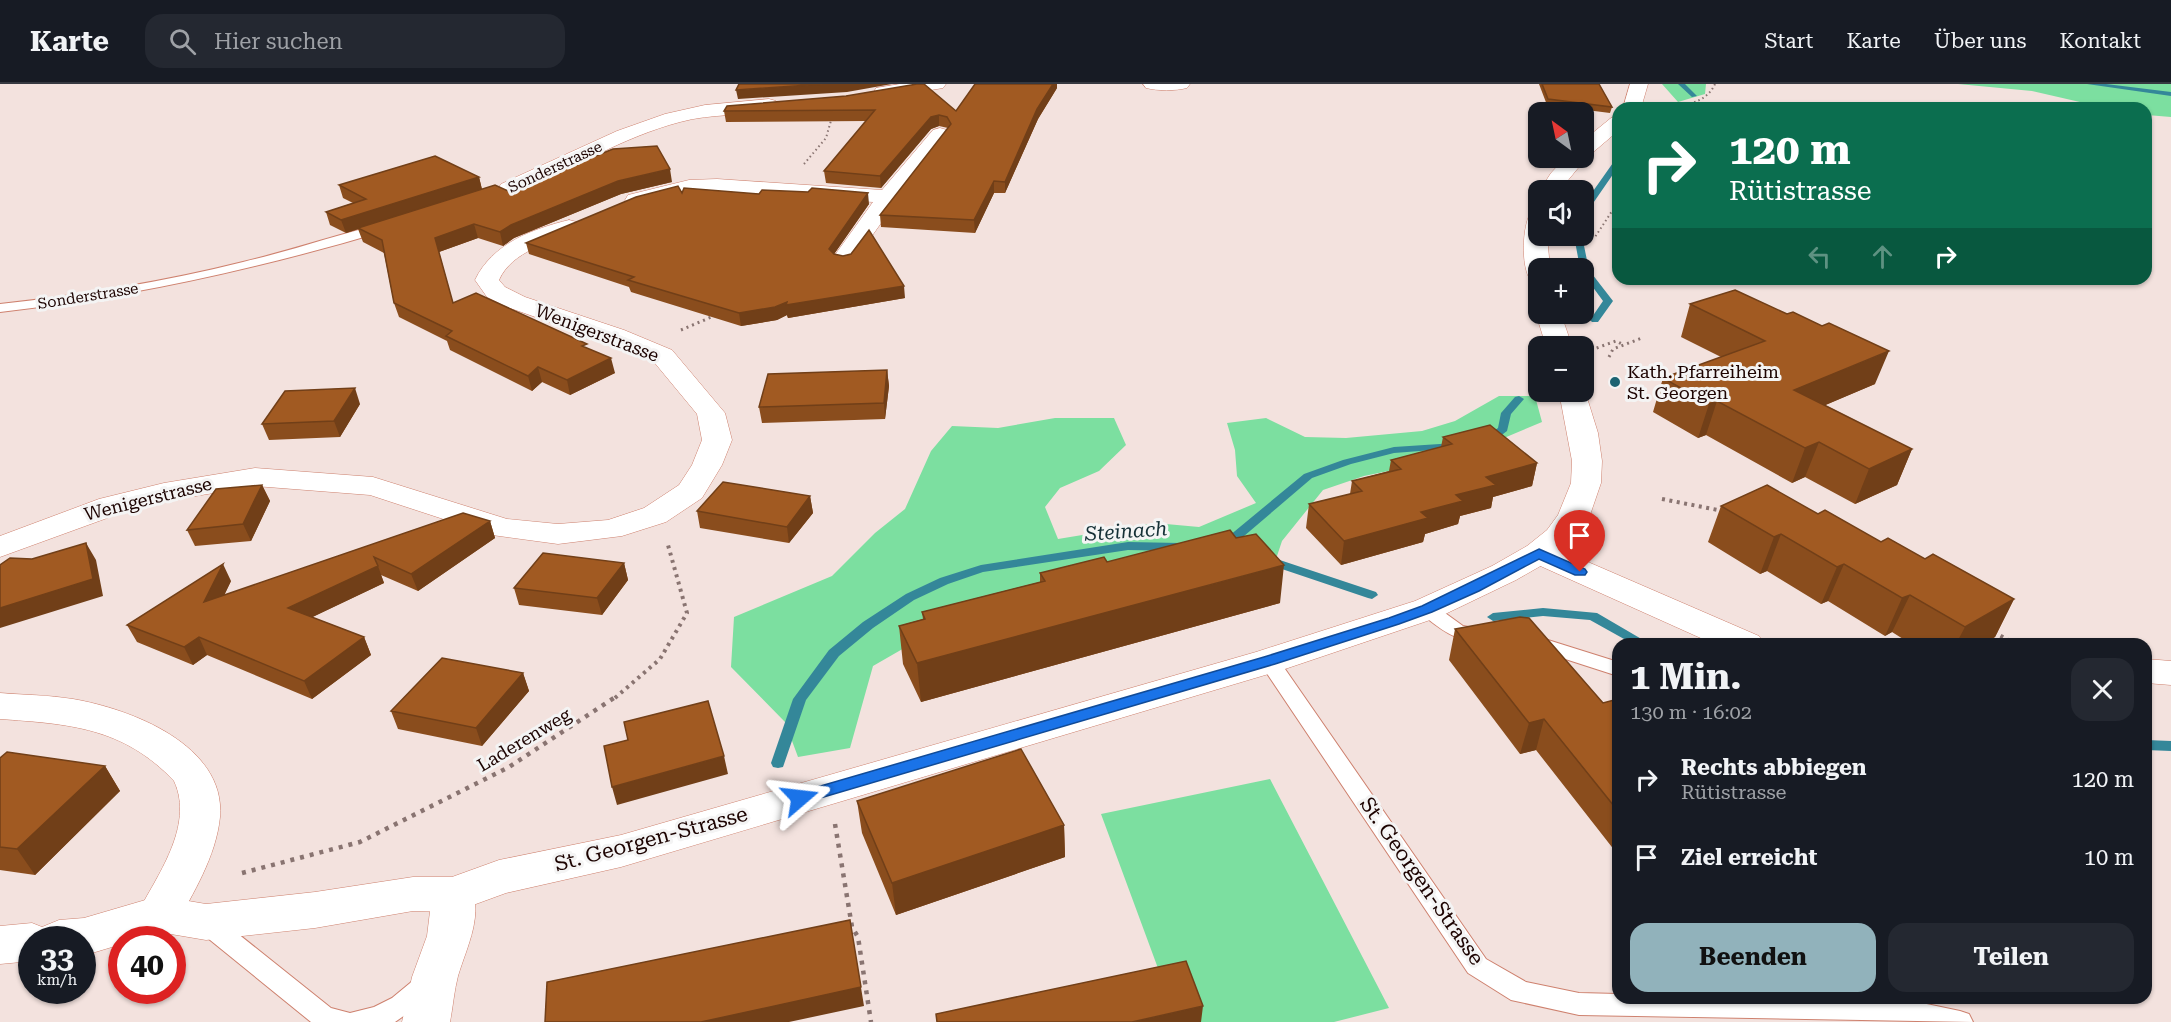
<!DOCTYPE html>
<html lang="de">
<head>
<meta charset="utf-8">
<style>
	:root { --surface:#171b24; --page:#242831; --text:#f1f3f6; --muted:#9ea1a6; --line:#363941; --accent:#91b2bb }
	body { margin:0; font-family:"Roboto Serif",serif; background:var(--page); color:var(--text); height:100vh; display:flex; flex-direction:column; font-size:22px; white-space:nowrap }
	* { box-sizing:border-box; margin:0 }
	p { font-size:20px; color:var(--muted) }
	.icon { flex:none; width:33px; height:33px; fill:none; stroke:currentColor; stroke-width:2; stroke-linecap:round; stroke-linejoin:round }
	.map { position:relative; flex:1; overflow:hidden }
	.details { position:absolute; left:1612px; top:554px; width:540px; height:366px; display:flex; flex-direction:column; background:var(--surface); border-radius:18px; box-shadow:0 2px 4px #0004 }
	.details>* { flex:none }
	.hud { position:absolute; left:1612px; top:18px; width:540px; height:183px; border-radius:18px; box-shadow:0 2px 4px #0004; background:#0b6e4f; color:#fff; overflow:hidden }
	.needle { width:39px; rotate:327deg }
	.buttons { position:absolute; left:1528px; top:18px; display:grid; gap:12px }
	.buttons a { display:grid; place-items:center; width:66px; height:66px; border-radius:12px; background:var(--surface); box-shadow:0 2px 4px #0004; font-size:30px }
	.speed { position:absolute; left:18px; top:842px; display:flex; gap:12px; font-size:30px; font-weight:700; text-align:center }
	.speed>* { display:grid; place-content:center; width:78px; height:78px; border-radius:50%; background:var(--surface); box-shadow:0 2px 4px #0004; line-height:1 }
	.speed small { font-size:15px; font-weight:400 }
	.speed .limit { border:9px solid #d22; background:#fff; color:#111 }
	.pin { position:absolute; display:grid; place-items:center; width:51px; height:51px; color:#fff; margin:-62px -26px; border-radius:50% 50% 50% 0; rotate:-45deg; box-shadow:0 0 6px #0007 }
	.pin .icon { rotate:45deg }
	.me { position:absolute; width:66px; margin:-33px; rotate:73deg; stroke-linejoin:round; filter:drop-shadow(0 0 4px #0008) }
	.turn { display:flex; align-items:center; gap:21px; height:126px; padding:0 18px; font-size:27px }
	.turn .icon { width:78px; height:78px; stroke-width:2.5 }
	.turn b { display:block; font-size:42px; line-height:51px }
	.lanes { display:flex; align-items:center; height:57px; padding:0 18px; background:#0003; justify-content:center; gap:30px; direction:ltr }
	.lanes .off { opacity:.35 }
	.round { display:grid; place-items:center; flex:none; width:63px; height:63px; border-radius:18px; background:var(--page) }
	.headline { display:flex; align-items:center; justify-content:space-between; height:102px; padding:0 18px }
	h1 { font-size:36px; font-weight:700; line-height:45px }
	.primary-button { display:flex; gap:12px; margin-top:auto; padding:12px 18px }
	.primary-button a { flex:1; height:69px; border-radius:18px; background:var(--accent); color:#111; font-size:24px; font-weight:700; line-height:69px; text-align:center }
	.primary-button a+a { background:var(--page); color:var(--text) }
	ul { padding:0; list-style:none }
	li { display:flex; align-items:center; gap:18px; height:78px; padding:0 18px }
	li div { flex:1 }
	li b { display:block; font-size:22px }
	li em { font-style:normal }
	header { display:flex; align-items:center; gap:36px; box-sizing:border-box; height:84px; padding:0 30px; background:var(--surface); border-bottom:2px solid var(--line) }
	header strong { font-size:28px }
	nav { display:flex; gap:33px; margin-inline-start:auto; font-size:21px }
	.search { width:420px; height:54px; background:var(--page); display:flex; align-items:center; gap:15px; box-sizing:border-box; padding:0 21px; border-radius:18px; color:var(--muted); font-size:22px }
	.map>svg:first-child { display:block }
	.green { fill:#7cdfa0 }
	.lines { fill:none; stroke-linecap:round; stroke-linejoin:round }
	.stream { fill:#348799; fill-rule:evenodd }
	.service-casing { stroke:#ce816e; stroke-width:2 }
	.minor-casing { stroke:#ce816e; stroke-width:1 }
	.tertiary-casing { stroke:#ce816e; stroke-width:1 }
	.path-far3 { stroke:#897471; stroke-width:2; stroke-dasharray:1.5 3; stroke-linecap:butt }
	.path-far2 { stroke:#897471; stroke-width:3; stroke-dasharray:2 4; stroke-linecap:butt }
	.path-far1 { stroke:#897471; stroke-width:4; stroke-dasharray:3 4.5; stroke-linecap:butt }
	.path { stroke:#897471; stroke-width:4.5; stroke-dasharray:4 6; stroke-linecap:butt }
	.service { fill:#fff; fill-rule:evenodd }
	.minor { fill:#fff; fill-rule:evenodd }
	.tertiary { fill:#fff; fill-rule:evenodd }
	.wall { fill:#8a4d1d }
	.shaded-wall { fill:#713f18 }
	.building { fill:#a15a22; stroke:#713f18; stroke-width:1.5 }
	.route { fill:#1a73e8; stroke:#114b97; stroke-width:1.5 }
	.poi-dot { fill:#1c6372; stroke:#f4f4f4; stroke-width:2 }
	.labels { text-anchor:middle; stroke-width:6; stroke-linejoin:round; paint-order:stroke }
	.far-street-label { font-size:15px; fill:#1c0301; stroke:#f4f4f4 }
	.street-label { font-size:18px; fill:#1c0301; stroke:#f4f4f4 }
	.poi-label { font-size:18px; fill:#1c0301; stroke:#f4f4f4; text-anchor:start }
	.water-label { font-size:20px; font-style:italic; fill:#153036; stroke:#f4f4f4 }
	.near-street-label { font-size:21px; fill:#1c0301; stroke:#f4f4f4 }
</style>
</head>
<body>
<header>
<strong>Karte</strong>
<div class="search"><svg class="icon" aria-label="search" viewBox="0 0 24 24"><circle cx="10" cy="10" r="6"/><path d="M15 15l6 6"/></svg>Hier suchen</div>
<nav><a>Start</a><a>Karte</a><a>Über uns</a><a>Kontakt</a></nav>
</header>
<div class="map">
<svg width="2171" height="938" viewBox="0 0 2171 938">
	<rect width="100%" height="100%" fill="#f3e2de"/>
	<!-- green -->
	<path class="green" d="M1662,0H1706L1705,10L1678,18Z
		M1958,0H2171V33L2147,31L2146,24H2106L2032,7Z
		M1499,312H1535L1542,338L1492,359L1413,382L1364,392L1323,406L1282,457L1272,487L906,563L873,582L850,664L798,673L785,638L731,583L734,533L832,492L875,449L905,425L931,367L952,342L998,344L1055,334H1114L1126,361L1099,387L1060,404L1045,423L1058,455L1155,439L1199,443L1256,419L1237,392L1235,366L1227,339L1266,334L1305,353L1346,354L1422,347L1455,337Z
		M1270,695L1389,924L1334,938H1199L1159,887L1101,730Z"/>
	<g class="lines">
		<!-- stream -->
		<path class="stream" d="M1678,0H1685L1697,12L1692,13Z
			M2087,0H2106L2171,8V12Z
			M1705,19L1707,20L1710,24H1704L1702,21Z
			M1615,76H1618V83L1587,128H1584V120Z
			M1574,152H1582L1589,186L1613,217L1598,238H1592L1590,236L1603,217L1584,191V184H1580Z
			M1519,312L1524,315L1511,330L1507,347L1491,359H1483L1482,357L1483,355L1498,344L1501,329L1515,313Z
			M1455,359L1460,362L1459,364L1394,369L1351,380L1312,394L1237,458L1221,461L1215,457L1217,454L1229,452L1304,390L1343,376L1394,363Z
			M1128,458L1180,459L1186,463L1180,467L1128,466L983,488L948,500L914,516L873,544L839,572L806,616L783,683L778,684L773,683L771,679L793,615L829,566L863,538L906,510L940,494L981,481Z
			M1268,472L1376,508L1378,511L1372,515L1368,514L1264,479L1262,476Z
			M1543,524L1597,529L1650,560H1633L1590,536L1543,532L1493,537L1487,533L1493,529Z
			M2146,656L2171,657V667L2146,666Z"/>
		<defs>
			<path id="service" d="M384,139L390,143L388,146C261,184 132,213 0,228V220C82,211 163,198 243,178C290,167 337,151 384,139Z
				M1427,519L1434,521L1463,542L1485,546L1488,550L1485,554C1458,562 1440,544 1420,529L1418,525L1420,521Z
				M1532,551L1618,578V592L1525,562L1522,557L1525,552Z
				M1269,570L1276,572L1486,875L1526,898L1579,909L1618,910V914H1898L1960,927L1969,930L1973,938L1579,931L1511,916L1468,889L1262,582L1259,577L1262,572Z
				M208,830L217,833L331,924L350,929L374,923L392,914L415,895L424,892L433,895L437,903L433,911L425,917L395,938H311L199,847L196,840L199,833Z"/>
			<path id="minor" d="M900,0H946L943,4L883,14L876,12L874,8L876,4Z
				M1143,0H1190L1187,4C1175,7 1158,7 1146,4Z
				M769,15L776,17L778,21L776,25C745,33 712,29 680,38C623,53 571,85 517,110L509,111L501,110L498,105L501,100L617,47L665,30L705,21Z
				M940,44L947,46L950,50L896,118L852,180L844,182L836,180L832,175L873,118L717,107L690,108L636,123L628,121L625,116L628,111L689,96L717,95L882,106L933,46Z
				M569,136L577,138L580,143L577,148C550,158 512,167 499,196L505,203L525,213L624,246L672,266L725,329L732,356L722,381L702,414L666,438L622,452L558,460L492,451L370,411L255,402L166,417L121,429L0,473V452L99,415L164,399L255,384L373,393L507,435L558,440L608,436L644,424L679,401L692,381L702,356L697,330L654,278L606,258L507,223L487,213L475,196C492,160 532,145 569,136Z
				M1539,459L1551,462L1759,552L1764,560H1714L1527,476L1522,469L1527,462Z
				M2146,575L2171,577V601L2146,599Z
				M0,609C24,611 49,611 73,615C131,625 226,661 220,733C216,773 193,809 175,843L159,848L143,843L137,830C156,793 195,742 174,697C123,643 69,640 0,635Z
				M454,794L469,799C485,829 467,862 458,892C454,907 453,923 450,938H402L412,893L427,852L432,811L439,799Z"/>
			<path id="tertiary" d="M1630,0H1648L1641,24H1623Z
				M1618,32V47L1591,70L1585,72L1586,74L1583,78L1560,106H1540L1551,89L1565,74H1584V56L1611,34Z
				M1539,126V152H1547L1550,184H1539V197L1530,195C1521,182 1522,142 1531,128Z
				M1539,226V230H1561L1572,262H1546L1536,230Z
				M1584,304L1598,349L1602,377L1601,399L1589,434L1569,460L1551,476L1516,496L1439,533L1282,586L621,783L506,809L454,828L413,827L315,844L206,856L159,848L137,855H122V860L82,872V855H32V877L0,880V842L32,839L42,843L59,836L84,834L159,812L206,820L315,808L413,793H452L499,776L621,751L1256,568L1415,517L1492,482L1527,462L1547,446L1558,431L1571,399L1572,377L1559,308H1584Z"/>
		</defs>
		<!-- service casing -->
		<use href="#service" class="service-casing"/>
		<!-- minor casing -->
		<use href="#minor" class="minor-casing"/>
		<!-- tertiary casing -->
		<use href="#tertiary" class="tertiary-casing"/>
		<!-- path-far3 -->
		<path class="path-far3" d="M1663,22C1683,22 1706,20 1715,0
			M804,80L826,54L832,33
			M1569,155L1595,153L1618,118"/>
		<!-- path-far2 -->
		<path class="path-far2" d="M681,246L716,231
			M1591,266L1616,257L1624,261
			M1609,273L1613,265L1642,254"/>
		<!-- path-far1 -->
		<path class="path-far1" d="M1662,415L1723,427
			M1994,548L2015,560
			M615,614L660,575L687,529L668,461"/>
		<!-- path -->
		<path class="path" d="M835,740L852,843L858,853L871,938
			M242,789L360,758L509,683L617,612"/>
		<!-- service -->
		<use href="#service" class="service"/>
		<!-- minor -->
		<use href="#minor" class="minor"/>
		<!-- tertiary -->
		<use href="#tertiary" class="tertiary"/>
	</g>
	<!-- wall -->
	<path class="wall" d="M1539,0H1599L1612,23L1610,29L1547,21Z
		M1057,4L1038,35L1005,109H994L975,149L881,143L880,131L948,44L939,42L931,45L881,104L826,99L824,87L866,37L726,38L724,27L727,22L956,27Z
		M479,93L482,105L508,107L672,98L621,110L514,154L503,162L478,154L439,168L453,219L588,265L615,289L570,311L542,298L532,307L450,266L447,257L399,233L394,219L384,169L363,158L358,145L346,149L330,141L326,128L353,119L343,114L339,101Z
		M682,109L869,120L834,170L905,214L788,234L787,231L777,236L741,242L631,208L629,203L529,170L526,159Z
		M1690,220L1875,300L1825,321L1912,365L1897,401L1855,420L1805,393L1792,399L1706,351L1698,354L1653,328L1663,294L1721,273L1681,253Z
		M887,286L889,302L885,335L762,339L759,323Z
		M360,320L340,353L269,356L262,340Z
		M1443,353L1537,379L1532,402L1493,413L1491,424L1460,432L1458,440L1425,450L1423,458L1341,481L1306,444L1309,420L1350,410L1352,397L1389,387L1391,376L1441,363Z
		M262,401L270,417L251,457L195,462L187,446Z
		M810,412L813,429L789,459L700,444L697,427Z
		M1721,422L1818,430L1881,458L1925,475L2014,515L1995,553L1983,560H1911L1892,548L1885,552L1828,517L1821,520L1767,487L1760,490L1708,458Z
		M490,437L495,454L418,507L381,491L384,499L312,533L364,553L371,571L312,615L207,571L193,581L137,558L127,541L231,497L224,511Z
		M1107,478L1280,519L921,618L903,580L899,542L923,535L922,528L1040,498V489Z
		M624,479L628,496L602,531L519,521L514,504Z
		M1455,545L1603,619L1618,615V766L1615,767L1536,666L1520,670L1449,576Z
		M523,589L529,607L482,662L398,645L391,627Z
		M0,674L105,682L120,707L35,791L0,786Z
		M857,717L1064,741L1065,773L896,831L862,749Z"/>
	<!-- shaded-wall -->
	<path class="shaded-wall" d="M823,0H892L847,8L738,15L736,6Z
		M1053,0H1057V4L1038,35L1005,109V98L1037,25Z
		M939,31V42L931,45L881,104L880,92L931,33Z
		M670,85L672,98L621,110L514,154L503,162L500,148L511,141L618,97Z
		M479,93L482,106L346,149L341,136Z
		M994,97V109L975,149L974,136Z
		M868,109L869,120L830,176L829,165Z
		M474,140L478,154L439,168L457,233L435,154Z
		M904,202L905,214L788,234L787,231L777,236L741,242L739,229L787,218Z
		M1889,267L1875,300L1781,340L1794,306Z
		M611,274L615,289L570,311L567,296Z
		M538,283L542,298L532,307L528,292Z
		M887,286L889,302L885,335L884,319Z
		M355,304L360,320L340,353L334,337Z
		M1717,317L1706,351L1698,354L1709,320Z
		M1819,358L1805,393L1792,399L1805,364Z
		M1912,365L1897,401L1855,420L1869,385Z
		M1537,379L1532,402L1493,413L1491,424L1460,432L1458,440L1425,450L1423,458L1341,481L1344,457L1421,428L1456,411L1486,393Z
		M262,401L270,417L251,457L243,440Z
		M810,412L813,429L789,459L787,443Z
		M490,437L495,454L418,507L411,490Z
		M1781,450L1767,487L1760,490L1774,453Z
		M86,459L96,476L103,512L0,544V524Z
		M624,479L628,496L602,531L597,514Z
		M223,480L231,497L213,535L204,518Z
		M1844,480L1828,517L1821,520L1837,483Z
		M1284,481L1280,519L921,618L917,579Z
		M378,482L384,499L296,541L288,524Z
		M1910,511L1892,548L1885,552L1902,514Z
		M2014,515L1995,553L1983,560H1956L1965,543Z
		M199,553L207,571L193,581L184,563Z
		M364,553L371,571L312,615L304,597Z
		M523,589L529,607L482,662L476,644Z
		M1544,635L1536,666L1520,670L1529,639Z
		M724,672L728,690L617,721L612,703Z
		M105,682L120,707L35,791L17,765Z
		M1064,741L1065,773L896,831L892,799Z
		M1618,756V766L1615,767Z
		M850,836L864,922L789,938H701Z
		M1203,922L1201,938H1132Z"/>
	<!-- building -->
	<path class="building" d="M739,0H823L736,6Z
		M917,0H924L956,27L975,0H1053L1037,25L1005,98L994,97L974,136L880,131L951,40L947,33L939,31L931,33L880,92L824,87L875,26L724,27L727,22L846,12Z
		M1542,0H1599L1612,23L1548,15Z
		M657,62L670,85L618,97L511,141L500,148L474,140L435,154L453,219L476,209L587,260L582,262L611,274L567,296L538,283L528,292L446,252L452,247L394,219L382,156L358,144L495,101L508,107L613,65Z
		M435,72L479,93L341,136L326,128L366,115L339,101Z
		M678,102L682,109L684,104L759,110L762,106L808,108L812,104L868,109L829,165L834,170L843,172L851,170L869,146L904,202L786,221L787,218L775,223L739,229L628,196L634,193L526,159L636,113Z
		M1735,206L1787,230L1793,228L1822,242L1829,239L1889,267L1794,306L1912,365L1869,385L1819,358L1805,364L1717,317L1709,320L1663,294L1765,257L1690,220Z
		M887,286L884,319L759,323L768,290Z
		M355,304L334,337L262,340L285,307Z
		M1490,341L1537,379L1486,393L1496,401L1456,411L1463,417L1421,428L1428,434L1344,457L1309,420L1362,407L1352,397L1401,385L1391,376L1452,360L1443,353Z
		M723,398L810,412L787,443L697,427Z
		M262,401L243,440L187,446L216,405Z
		M1767,401L1818,430L1825,426L1881,458L1888,454L1925,475L1933,470L2014,515L1965,543L1910,511L1902,514L1844,480L1837,483L1781,450L1774,453L1721,422Z
		M463,429L490,437L411,490L374,473L378,482L288,524L364,553L304,597L199,553L184,563L127,541L223,480L204,518Z
		M1230,446L1236,454L1256,450L1284,481L917,579L899,542L925,535L922,528L1045,497L1040,489L1104,473L1107,478Z
		M86,459L93,495L0,524V481L10,474L32,475Z
		M543,469L624,479L597,514L514,504Z
		M1520,533L1529,534L1603,619L1618,615V727L1544,635L1529,639L1455,545Z
		M442,574L523,589L476,644L391,627Z
		M708,617L724,672L612,703L604,662L628,656L624,638Z
		M1021,665L1064,741L892,799L857,717Z
		M7,668L105,682L17,765L0,763V674Z
		M850,836L861,903L701,938H545L547,898Z
		M1186,877L1203,922L1132,938H937L936,930Z"/>
	<!-- route -->
	<path class="route" d="M1539,465L1585,485L1587,488L1585,491H1575L1539,475L1479,507L1432,528L1399,540L1275,580L800,720L794,718L792,714L794,709L800,708L1264,573L1389,534L1422,522Z"/>
	<!-- markers -->
	<circle class="poi-dot" cx="1615" cy="298" r="6"/>
	<g class="labels">
		<!-- far-street labels -->
		<g class="far-street-label">
			<text transform="translate(555 83) rotate(-25)" y="5">Sonderstrasse</text>
			<text transform="translate(88 212) rotate(-9)" y="5">Sonderstrasse</text>
		</g>
		<!-- street labels -->
		<g class="street-label">
			<text transform="translate(597 249) rotate(21)" y="6">Wenigerstrasse</text>
			<text transform="translate(148 415) rotate(-14)" y="6">Wenigerstrasse</text>
			<text transform="translate(524 656) rotate(-31)" y="6">Laderenweg</text>
		</g>
		<!-- poi labels -->
		<g class="poi-label">
			<text x="1627" y="294">Kath. Pfarreiheim<tspan x="1627" dy="21">St. Georgen</tspan></text>
		</g>
		<!-- water labels -->
		<g class="water-label">
			<text transform="translate(1126 447) rotate(-4)" y="7">Steinach</text>
		</g>
		<!-- near-street labels -->
		<g class="near-street-label">
			<text transform="translate(651 755) rotate(-15)" y="7">St. Georgen-Strasse</text>
			<text transform="translate(1422 797) rotate(55)" y="7">St. Georgen-Strasse</text>
		</g>
	</g>
</svg>
<div class="buttons">
<a><svg class="needle" viewBox="-14 -14 28 28"><path d="M0-13l5 13h-10z" fill="#e53935"/><path d="M0 13l5-13h-10z" fill="#9ea1a6"/></svg></a>
<a><svg class="icon" aria-label="sound" viewBox="0 0 24 24"><path d="M4 9h4l5-4v14l-5-4H4zM17 9q2 3 0 6"/></svg></a>
<a>+</a>
<a>−</a>
</div>
<div class="speed"><div>33<small>km/h</small></div><div class="limit">40</div></div>
<div class="pin" style="left:1580px;top:488px;background:#d93025"><svg class="icon" aria-label="arrive" viewBox="0 0 24 24"><path d="M6 21V4h12l-3 4 3 4H6"/></svg></div>
<svg class="me" style="left:800px;top:714px" viewBox="-20 -20 40 40"><path d="M0-17L14 15 0 8-14 15z" fill="#1a73e8" stroke="#fff" stroke-width="4"/></svg>
<div class="hud">
<div class="turn"><svg class="icon" aria-label="right" viewBox="0 0 24 24"><path d="M7 20v-9h11M14 6l5 5-5 5"/></svg><div><b>120 m</b>Rütistrasse</div></div>
<div class="lanes"><svg class="icon off" aria-label="left" viewBox="0 0 24 24"><path d="M17 20v-9H6M10 6l-5 5 5 5"/></svg><svg class="icon off" aria-label="ahead" viewBox="0 0 24 24"><path d="M12 20V5M6 11l6-6 6 6"/></svg><svg class="icon" aria-label="right" viewBox="0 0 24 24"><path d="M7 20v-9h11M14 6l5 5-5 5"/></svg></div>
</div>
<section class="details">
<div class="headline"><div><h1>1 Min.</h1><p>130 m · 16:02</p></div><a class="round"><svg class="icon" aria-label="close" viewBox="0 0 24 24"><path d="M6 6l12 12M18 6L6 18"/></svg></a></div>
<ul>
<li><svg class="icon" aria-label="right" viewBox="0 0 24 24"><path d="M7 20v-9h11M14 6l5 5-5 5"/></svg><div><b>Rechts abbiegen</b><p>Rütistrasse</p></div><em>120 m</em></li>
<li><svg class="icon" aria-label="arrive" viewBox="0 0 24 24"><path d="M6 21V4h12l-3 4 3 4H6"/></svg><div><b>Ziel erreicht</b></div><em>10 m</em></li>
</ul>
<div class="primary-button"><a>Beenden</a><a>Teilen</a></div>
</section>
</div>
</body>
</html>
